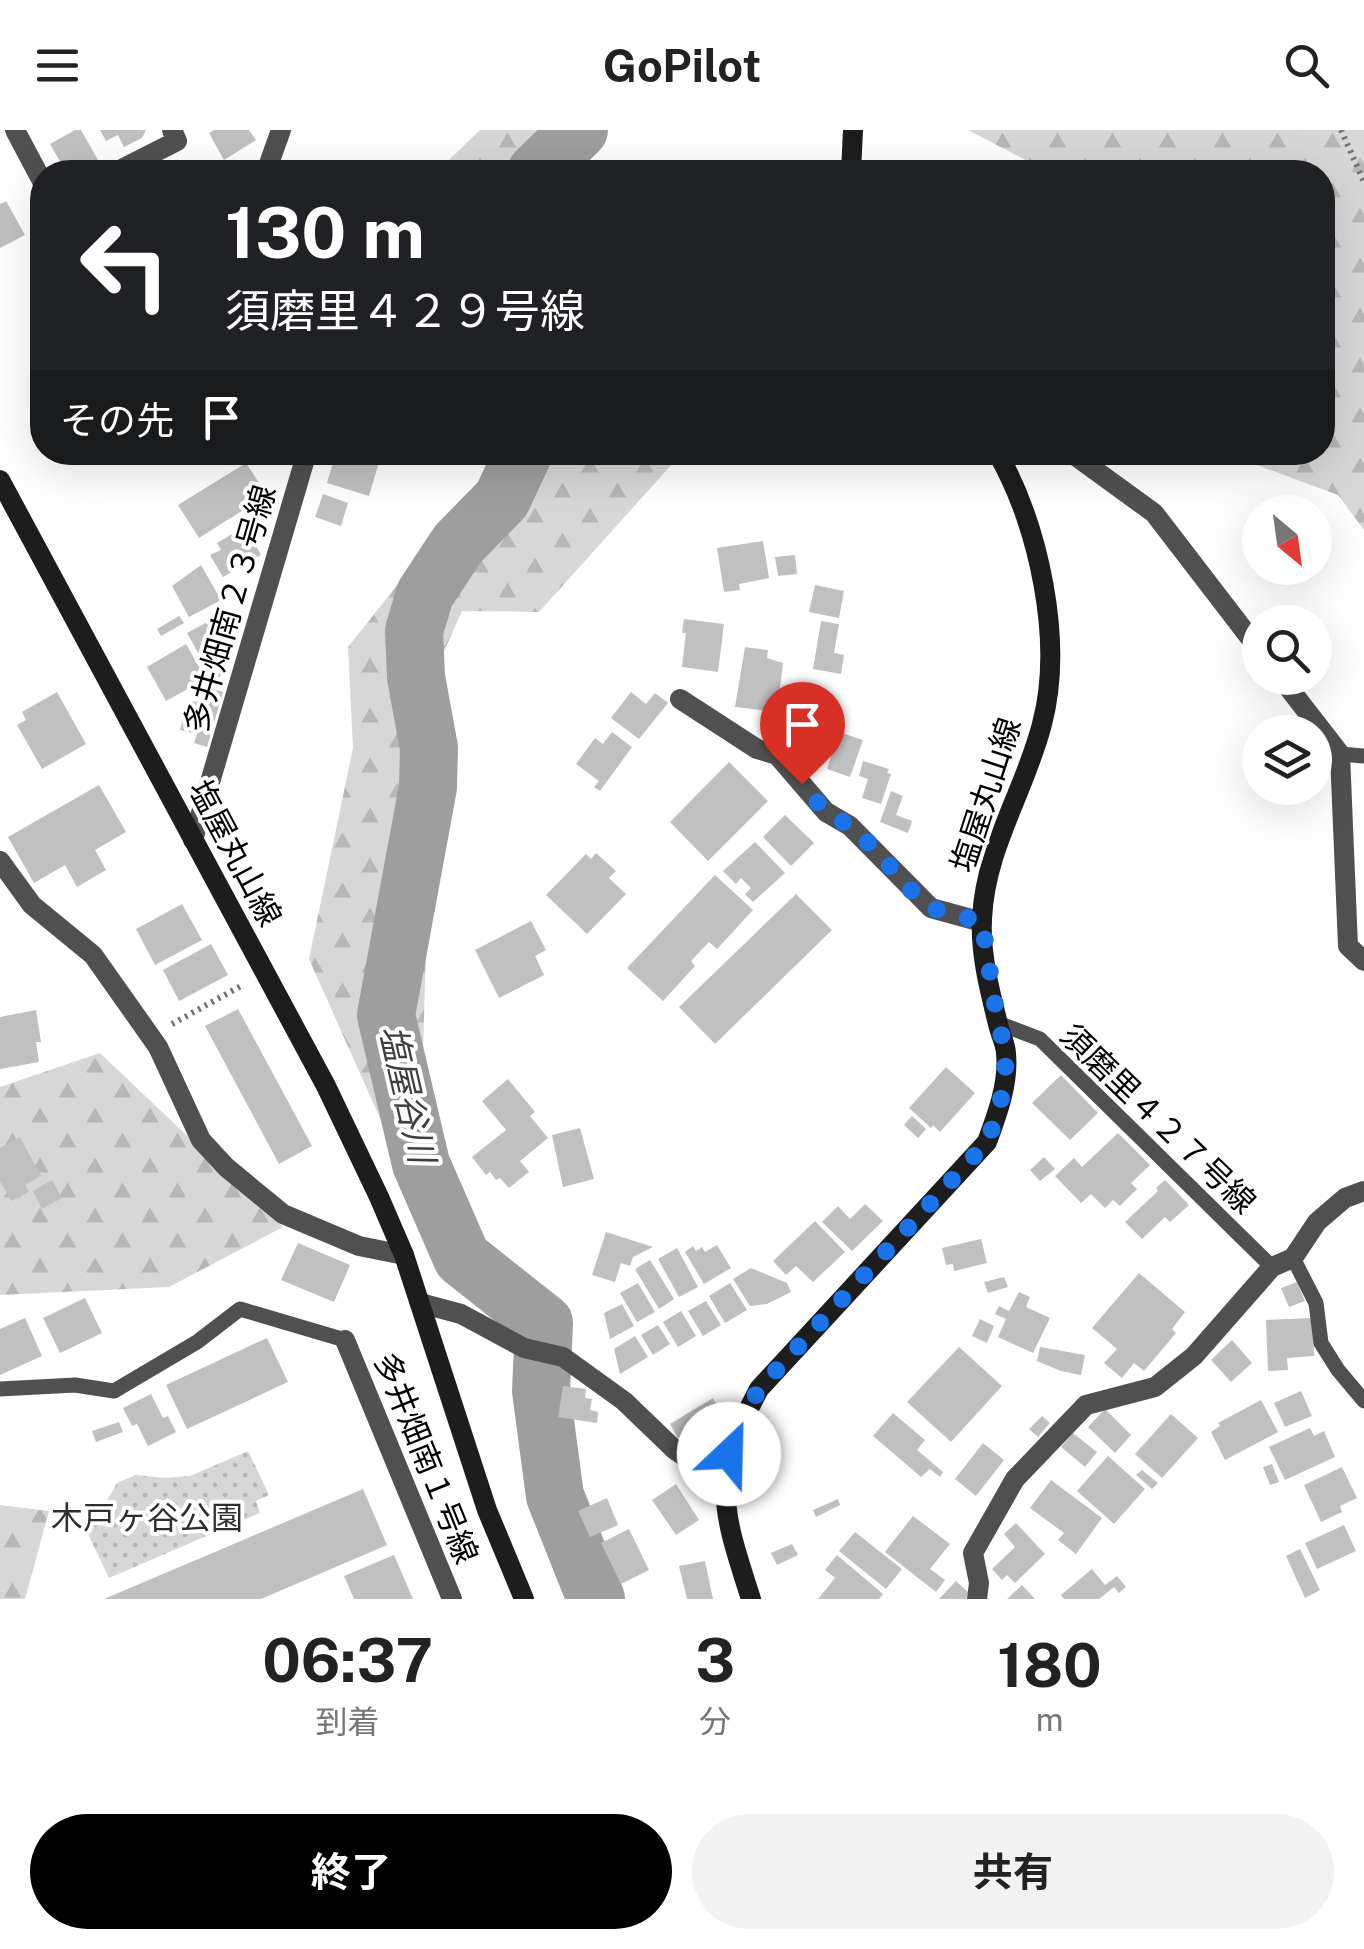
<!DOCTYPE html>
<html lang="ja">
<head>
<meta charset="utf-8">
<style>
	:root { --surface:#fff; --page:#f2f2f2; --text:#222; --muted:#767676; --accent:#000 }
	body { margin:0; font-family:"Public Sans","Noto Sans JP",sans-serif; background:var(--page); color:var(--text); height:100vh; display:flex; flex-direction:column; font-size:38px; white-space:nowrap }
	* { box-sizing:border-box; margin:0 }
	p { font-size:32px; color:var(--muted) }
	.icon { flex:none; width:55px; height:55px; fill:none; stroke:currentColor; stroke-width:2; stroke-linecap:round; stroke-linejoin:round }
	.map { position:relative; height:1469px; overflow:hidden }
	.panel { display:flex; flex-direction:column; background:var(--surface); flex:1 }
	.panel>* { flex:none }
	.hud { position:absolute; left:30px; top:30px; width:1305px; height:305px; border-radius:40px; box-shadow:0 10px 40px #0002; background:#202124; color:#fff; overflow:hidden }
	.needle { width:65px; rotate:151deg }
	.controls { position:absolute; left:1242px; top:365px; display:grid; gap:20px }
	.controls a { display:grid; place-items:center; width:90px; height:90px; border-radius:50%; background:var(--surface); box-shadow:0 10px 40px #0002; font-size:50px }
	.pin { position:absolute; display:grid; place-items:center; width:85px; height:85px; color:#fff; margin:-102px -42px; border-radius:50% 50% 50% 0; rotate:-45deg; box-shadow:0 0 10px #0007 }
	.pin .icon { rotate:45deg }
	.me { position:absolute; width:110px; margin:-55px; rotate:24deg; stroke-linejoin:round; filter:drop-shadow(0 0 8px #0008) }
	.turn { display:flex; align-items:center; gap:35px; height:210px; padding:0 30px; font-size:45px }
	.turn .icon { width:130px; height:130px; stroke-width:2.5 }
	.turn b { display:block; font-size:70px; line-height:85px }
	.then { display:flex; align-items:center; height:95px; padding:0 30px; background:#0003; gap:20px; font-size:38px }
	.eta { display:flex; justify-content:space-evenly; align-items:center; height:170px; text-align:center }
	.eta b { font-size:60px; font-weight:700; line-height:70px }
	.button { display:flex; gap:20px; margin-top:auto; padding:20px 30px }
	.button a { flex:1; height:115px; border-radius:60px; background:var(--accent); color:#fff; font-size:40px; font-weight:700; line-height:115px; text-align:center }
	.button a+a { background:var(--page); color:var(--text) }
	header { display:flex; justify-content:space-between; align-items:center; height:130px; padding:0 30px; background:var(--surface); font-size:45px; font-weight:700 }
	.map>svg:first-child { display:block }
	.forest { fill:url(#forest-firs) }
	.park { fill:url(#park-dots) }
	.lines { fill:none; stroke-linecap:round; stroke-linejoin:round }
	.river { stroke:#9e9e9e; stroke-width:58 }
	.building { fill:#c0c0c0 }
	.path { stroke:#727272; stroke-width:6; stroke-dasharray:2.5 5; stroke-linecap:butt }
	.lane { stroke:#505050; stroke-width:15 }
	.street { stroke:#505050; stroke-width:20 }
	.secondary { stroke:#1d1d1d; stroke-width:20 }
	.route { stroke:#1a73e8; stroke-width:18; stroke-dasharray:0 32.4 }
	.labels { text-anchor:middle; stroke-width:8; stroke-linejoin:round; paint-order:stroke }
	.street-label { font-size:32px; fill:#000; stroke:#fff }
	.park-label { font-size:32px; fill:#2e2e2e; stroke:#fff }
	.water-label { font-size:35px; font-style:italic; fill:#3f3f3f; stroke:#fff }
</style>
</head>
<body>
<header><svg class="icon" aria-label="menu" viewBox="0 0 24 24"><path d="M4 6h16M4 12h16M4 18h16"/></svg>GoPilot<svg class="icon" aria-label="search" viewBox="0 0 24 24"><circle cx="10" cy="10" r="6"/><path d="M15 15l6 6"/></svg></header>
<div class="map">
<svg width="1364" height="1469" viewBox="0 0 1364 1469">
	<defs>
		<pattern id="forest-firs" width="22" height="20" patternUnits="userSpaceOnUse" patternTransform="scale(2.5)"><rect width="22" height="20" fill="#d7d7d7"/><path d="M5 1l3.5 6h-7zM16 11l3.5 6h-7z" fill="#b7b7b7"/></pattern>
		<pattern id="park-dots" width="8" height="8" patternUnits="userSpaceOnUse" patternTransform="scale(2.5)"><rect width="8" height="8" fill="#d7d7d7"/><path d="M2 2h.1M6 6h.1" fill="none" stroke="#b7b7b7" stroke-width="1.8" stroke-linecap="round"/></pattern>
	</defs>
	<rect width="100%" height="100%" fill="#fff"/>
	<!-- forest -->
	<path class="forest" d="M480,0H550L560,42H443L448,31Z
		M968,0H1364V400L1338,365L1225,323L1322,322V42H1049Z
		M534,323H682L539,482L462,481L434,544L423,922L396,1024L309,829L353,618L348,517L398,454L454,442L489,404L537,329Z
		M100,923L283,1097L169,1157L0,1165V957Z
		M0,1375L49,1381L25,1469H0Z"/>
	<!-- park -->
	<path class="park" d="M248,1321L269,1365L256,1371L260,1383L109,1448L88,1404L117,1353L136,1345L165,1348L190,1346Z"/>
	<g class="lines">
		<!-- river -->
		<path class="river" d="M536,42L579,0
			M524,322L502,369L458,414L425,464L414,501L416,547L429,618L428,657L386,885L421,1034L462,1128L544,1193L541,1261L555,1366L596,1469"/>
	</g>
	<!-- building -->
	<path class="building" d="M75,0H81L98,30L74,42H66L50,14Z
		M100,0H146L142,8L124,17L118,5L106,11Z
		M214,0H249L256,10L224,30L209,3Z
		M6,71L25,105L0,118V74Z
		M257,322H288L285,332Z
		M336,322H382L369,366L327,353Z
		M246,333L267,365L199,408L178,375Z
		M323,364L348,373L341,396L315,387Z
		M239,400L246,410L251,407L261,425L223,447L210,425L221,420L217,413Z
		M763,411L769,448L739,454L740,460L724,462L717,418Z
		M795,425L797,444L778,446L775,427Z
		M201,435L221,470L189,487L172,456Z
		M815,455L844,461L839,488L809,482Z
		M179,486L184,493L161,506L157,499Z
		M215,488L234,522L229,525L232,531L225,535L229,542L217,548L214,542L210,544L187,503Z
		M684,489L724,494L718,542L682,537L686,503H682Z
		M821,491L839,494L834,523L844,525L841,544L813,539Z
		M186,514L206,549L166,571L147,537Z
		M745,517L768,520L767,528L783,533L777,582L735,577Z
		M202,556L223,562L207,617L194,613L197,604L180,600L188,570L197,572Z
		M57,562L86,614L42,639L17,595L26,590L22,582Z
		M631,562L646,574L655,563L668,573L639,609L611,588Z
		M824,569L835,572L833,579L838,580L828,617L811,612Z
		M612,602L632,617L600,661L594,657L599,651L576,634L595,608L603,614Z
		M839,602L863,610L850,647L827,639Z
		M863,631L889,639L887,643L891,644L881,674L862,668L868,649L859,646Z
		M729,632L768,671L708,731L670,692Z
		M99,655L126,702L95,720L106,740L77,757L65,735L34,753L8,707Z
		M891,661L903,666L896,685L912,691L908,703L880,692Z
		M785,685L814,713L791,736L763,707Z
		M755,712L785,743L753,772L745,764L751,758L741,748L736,754L723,741Z
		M596,723L616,741L609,748L626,764L587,804L546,765L586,724L591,729Z
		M715,745L753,780L717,819L709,812L691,831L695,836L663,871L627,838Z
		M796,764L832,800L715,914L679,877Z
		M182,774L202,810L155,835L136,799Z
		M531,791L546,820L535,826L544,845L499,868L475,820Z
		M211,814L228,845L179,871L163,840Z
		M238,879L312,1016L279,1034L205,896Z
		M36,880L41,912H36L39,932L0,939V887Z
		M946,937L975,963L940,1002L933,995L931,998L909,978Z
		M1061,945L1098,983L1070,1010L1032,973Z
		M508,949L535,982L530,986L548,1008L520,1031L529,1042L509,1058L500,1048L496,1050L490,1042L486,1045L472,1027L506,1000L482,971Z
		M912,986L926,999L918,1008L904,995Z
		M580,998L594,1049L563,1057L552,1005Z
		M1118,1003L1150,1035L1131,1053L1137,1059L1120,1076L1113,1070L1105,1078L1091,1064L1081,1073L1055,1046L1074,1028L1082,1037Z
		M20,1007L41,1046L25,1055L29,1062L11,1071L0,1051V1018Z
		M1044,1027L1055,1039L1040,1051L1030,1040Z
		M52,1050L62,1068L42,1079L33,1061Z
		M1165,1050L1189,1075L1170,1092L1165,1087L1142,1109L1125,1092L1158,1061L1156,1058Z
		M865,1074L883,1091L852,1121L822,1092L838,1076L850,1089Z
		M815,1091L845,1122L813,1152L796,1136L786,1145L773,1131Z
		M606,1102L653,1117L633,1127L630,1136L621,1133L615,1152L592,1145Z
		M981,1109L987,1133L954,1141L953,1134L946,1135L942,1118Z
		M298,1113L350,1135L334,1172L281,1150Z
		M717,1115L731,1138L704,1154L685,1122L693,1116L696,1121L702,1117L705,1122Z
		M677,1118L698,1157L679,1167L658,1129Z
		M650,1130L674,1169L659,1179L635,1139Z
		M751,1138L787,1153L791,1162L767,1174L750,1176L733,1149Z
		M1139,1143L1185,1182L1172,1199L1176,1203L1144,1241L1134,1233L1122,1248L1104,1233L1117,1219L1092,1198Z
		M1004,1147L1008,1157L988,1163L984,1152Z
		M1297,1152L1305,1171L1289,1177L1281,1158Z
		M638,1153L655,1182L637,1192L620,1163Z
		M730,1153L747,1180L725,1193L709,1166Z
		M1019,1162L1030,1167L1026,1177L1050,1188L1033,1223L998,1207L1006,1189L995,1184L999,1176L1009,1181Z
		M85,1168L102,1203L60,1223L43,1188Z
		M706,1171L721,1195L703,1206L688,1181Z
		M622,1174L634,1196L610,1209L604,1183Z
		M681,1181L696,1206L678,1217L663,1192Z
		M25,1188L42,1226L0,1245V1199Z
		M1313,1188L1314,1226L1287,1228L1288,1240L1268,1241L1266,1190Z
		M980,1189L994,1196L987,1213L972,1206Z
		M658,1195L670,1214L653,1225L641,1205Z
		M635,1206L648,1227L620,1244L614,1219Z
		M267,1208L288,1252L187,1299L166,1255Z
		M1232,1210L1252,1233L1231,1252L1211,1230Z
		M959,1217L1002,1256L951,1312L907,1272Z
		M1040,1217L1085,1225L1081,1245L1061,1241L1037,1231Z
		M563,1256L586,1259L585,1268L592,1269L590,1280L598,1282L597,1293L558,1287Z
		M1301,1261L1312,1286L1285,1297L1274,1273Z
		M151,1264L163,1288L168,1286L176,1302L148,1316L137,1294L132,1296L123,1278Z
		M713,1268L720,1280L704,1289L707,1303L693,1311L688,1302L678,1308L670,1294Z
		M1261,1270L1278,1302L1225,1330L1211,1302L1220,1296L1218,1293Z
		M1105,1279L1131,1305L1115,1323L1088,1297Z
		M893,1283L925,1310L917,1320L943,1342L940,1347L930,1339L921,1347L873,1306Z
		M1171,1284L1198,1308L1162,1348L1135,1324Z
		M1042,1286L1050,1293L1038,1307L1029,1299Z
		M119,1292L123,1302L96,1312L92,1301Z
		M1310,1298L1314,1306L1324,1301L1335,1327L1285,1350L1269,1317Z
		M1073,1303L1097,1322L1085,1337L1061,1317Z
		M983,1313L1004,1330L976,1366L955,1349Z
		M1108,1326L1145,1359L1114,1394L1077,1361Z
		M1272,1334L1279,1352L1270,1355L1263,1337Z
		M1342,1337L1357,1368L1340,1376L1342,1382L1321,1392L1304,1355Z
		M1142,1340L1158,1353L1152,1359L1136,1345Z
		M1051,1350L1102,1388L1076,1424L1058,1410L1064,1403L1030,1378Z
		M676,1354L699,1390L676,1405L652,1370Z
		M363,1359L387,1415L261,1469H104Z
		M607,1368L618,1395L590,1407L578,1381Z
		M838,1369L840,1375L816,1387L813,1380Z
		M913,1386L950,1414L930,1439L945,1450L936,1462L885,1422Z
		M1016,1393L1045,1424L1015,1453L1007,1445L1002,1450L992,1439L1015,1417L1004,1404Z
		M1344,1395L1356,1421L1317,1439L1305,1413Z
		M629,1399L649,1440L621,1454L601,1413Z
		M855,1402L902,1439L886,1459L839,1421Z
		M792,1414L798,1425L777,1435L771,1423Z
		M1300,1419L1320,1460L1305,1468L1286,1426Z
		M394,1425L413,1469H354L344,1446Z
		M837,1425L883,1464L879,1469H818L835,1448L825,1440Z
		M705,1431L713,1469H687L679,1436Z
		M1092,1439L1105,1455L1117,1446L1126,1457L1119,1463L1114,1457L1099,1469H1064L1061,1465Z
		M956,1451L968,1462L966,1469H939Z
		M1022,1455L1035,1469H1007Z"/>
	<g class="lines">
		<!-- path -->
		<path class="path" d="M1341,0L1364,52
			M172,894L241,856"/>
		<!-- lane -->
		<path class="lane" d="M1340,624L1364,626
			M998,893L1040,909L1272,1137
			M1293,1128L1316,1173L1321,1213L1338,1240L1364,1271
			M0,1259L75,1255L114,1261L197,1212L240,1179L345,1210"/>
		<!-- street -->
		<path class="street" d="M15,0L42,51
			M116,42L177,11L172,0
			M266,42L281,0
			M1070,322L1154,383L1260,521
			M1281,548L1340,624L1348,816L1364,831
			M680,569L757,619L777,625L826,682L850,696L931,778L982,792
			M193,710L307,322
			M0,731L32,775L93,825L158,917L201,1010L226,1037L283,1084L359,1116L404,1125
			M420,1173L461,1184L524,1218L563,1227L624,1271L675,1320L725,1354
			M345,1210L452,1469
			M977,1469L979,1453L973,1423L1015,1349L1086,1275L1155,1257L1194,1226L1272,1137L1293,1128L1317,1092L1345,1068L1364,1061"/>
		<!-- secondary -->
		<path class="secondary" d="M851,42L853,0
			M0,350L326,956L379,1067L404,1125L487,1380L524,1469
			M751,1469C721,1376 711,1349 759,1259L987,1012C997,985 1009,953 1006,924C1006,914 1000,904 998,894C990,862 980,823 982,789C985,718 1025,661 1042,594C1064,511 1039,396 997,322"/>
	</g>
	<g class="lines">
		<!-- route -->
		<path class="route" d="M729,1324L736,1302L759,1259L987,1012L1000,977L1007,924L998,893L982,792L931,778L918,768L873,717L850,696L826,682L802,654"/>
	</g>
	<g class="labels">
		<!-- street labels -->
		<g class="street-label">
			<text transform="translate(230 479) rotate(-74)" y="11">多井畑南２３号線</text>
			<text transform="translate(986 665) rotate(-72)" y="11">塩屋丸山線</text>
			<text transform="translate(235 723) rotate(62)" y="11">塩屋丸山線</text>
			<text transform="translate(1158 989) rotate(44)" y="11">須磨里４２７号線</text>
			<text transform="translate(426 1328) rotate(68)" y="11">多井畑南１号線</text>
		</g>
		<!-- park labels -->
		<g class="park-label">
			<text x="147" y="1399">木戸ヶ谷公園</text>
		</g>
		<!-- water labels -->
		<g class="water-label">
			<text transform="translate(407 964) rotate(77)" y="12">塩屋谷川</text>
		</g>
	</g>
</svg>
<div class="controls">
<a><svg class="needle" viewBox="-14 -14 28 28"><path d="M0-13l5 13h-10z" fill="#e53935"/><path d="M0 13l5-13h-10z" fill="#767676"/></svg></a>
<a><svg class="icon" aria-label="search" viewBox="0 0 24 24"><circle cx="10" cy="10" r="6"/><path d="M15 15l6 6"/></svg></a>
<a><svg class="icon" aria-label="layers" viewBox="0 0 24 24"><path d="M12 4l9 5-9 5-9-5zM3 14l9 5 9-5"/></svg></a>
</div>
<div class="pin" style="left:802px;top:654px;background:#d93025"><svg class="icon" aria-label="arrive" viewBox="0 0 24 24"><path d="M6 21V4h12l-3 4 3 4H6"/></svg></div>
<svg class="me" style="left:729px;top:1324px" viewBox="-20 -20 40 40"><circle r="19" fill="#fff"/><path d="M0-13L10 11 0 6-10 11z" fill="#1a73e8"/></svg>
<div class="hud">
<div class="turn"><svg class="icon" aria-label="left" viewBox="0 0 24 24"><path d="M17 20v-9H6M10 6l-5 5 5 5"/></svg><div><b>130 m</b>須磨里４２９号線</div></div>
<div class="then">その先<svg class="icon" aria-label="arrive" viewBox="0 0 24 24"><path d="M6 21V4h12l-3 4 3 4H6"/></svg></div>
</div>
</div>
<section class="panel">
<div class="eta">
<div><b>06:37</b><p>到着</p></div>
<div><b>3</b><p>分</p></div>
<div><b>180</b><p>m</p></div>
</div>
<div class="button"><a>終了</a><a>共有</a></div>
</section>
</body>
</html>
